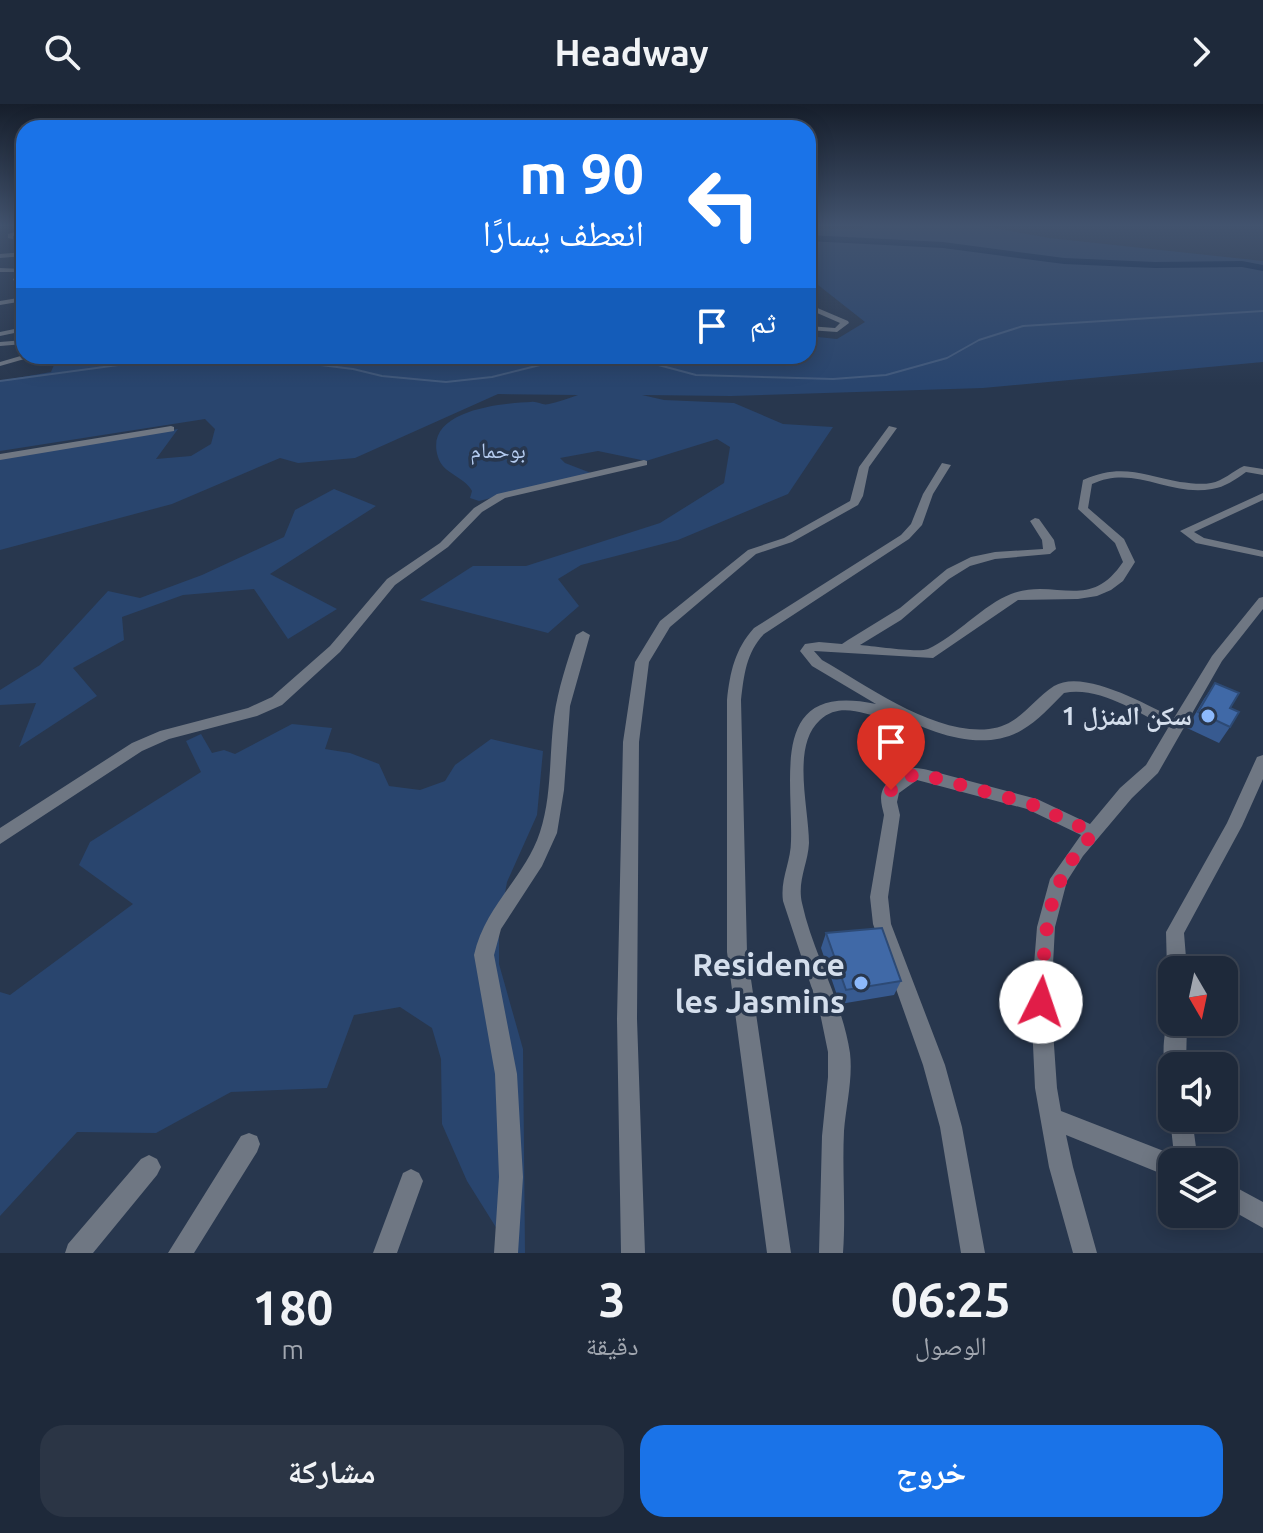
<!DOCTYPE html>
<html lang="ar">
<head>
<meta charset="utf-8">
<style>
	:root { --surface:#1e293a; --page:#2b3545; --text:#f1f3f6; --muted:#a1a6af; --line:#3c4554; --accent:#1a73e8 }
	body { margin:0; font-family:Ubuntu,"Noto Naskh Arabic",sans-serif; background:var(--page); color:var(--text); direction:rtl; height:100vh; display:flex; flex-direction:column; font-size:30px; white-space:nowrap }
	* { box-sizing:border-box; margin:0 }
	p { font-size:26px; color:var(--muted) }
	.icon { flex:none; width:44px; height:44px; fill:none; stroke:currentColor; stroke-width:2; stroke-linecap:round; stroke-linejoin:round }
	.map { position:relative; height:1149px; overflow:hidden; direction:ltr }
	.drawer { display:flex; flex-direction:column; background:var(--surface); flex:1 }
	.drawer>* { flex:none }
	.banner { position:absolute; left:16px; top:16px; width:800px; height:244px; border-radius:24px; box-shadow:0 4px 20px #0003,0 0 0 2px var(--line); direction:rtl; background:#1a73e8; color:#fff; overflow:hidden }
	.needle { width:52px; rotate:171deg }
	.buttons { position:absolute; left:1158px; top:852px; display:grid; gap:16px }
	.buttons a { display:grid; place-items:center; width:80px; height:80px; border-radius:16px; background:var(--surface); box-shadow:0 4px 20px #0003,0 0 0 2px var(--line); font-size:40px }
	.pin { position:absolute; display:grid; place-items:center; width:68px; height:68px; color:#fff; margin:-82px -34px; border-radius:50% 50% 50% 0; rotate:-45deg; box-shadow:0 0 8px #0007 }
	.pin .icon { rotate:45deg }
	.me { position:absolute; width:88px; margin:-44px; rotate:4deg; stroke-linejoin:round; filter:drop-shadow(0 0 6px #0008) }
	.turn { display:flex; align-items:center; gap:28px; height:168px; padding:0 40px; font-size:36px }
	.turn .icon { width:104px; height:104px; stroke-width:2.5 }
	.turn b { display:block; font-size:56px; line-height:68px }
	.then { display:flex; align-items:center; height:76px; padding:0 40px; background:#0003; gap:16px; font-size:30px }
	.eta { display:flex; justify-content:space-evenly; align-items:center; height:136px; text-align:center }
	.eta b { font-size:48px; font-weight:700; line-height:56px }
	.cta { display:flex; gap:16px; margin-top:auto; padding:16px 40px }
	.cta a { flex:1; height:92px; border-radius:24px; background:var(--accent); color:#fff; font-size:32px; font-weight:700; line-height:92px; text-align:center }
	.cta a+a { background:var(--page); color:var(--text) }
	header { display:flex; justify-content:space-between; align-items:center; height:104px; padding:0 40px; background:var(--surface); font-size:36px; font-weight:700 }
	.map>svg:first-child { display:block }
	.green { fill:#29456e }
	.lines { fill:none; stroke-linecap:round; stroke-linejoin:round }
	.stream { stroke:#425a7d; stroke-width:2 }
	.river { fill:#04224d; fill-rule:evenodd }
	.street { fill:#6f7783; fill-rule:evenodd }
	.wall { fill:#375a90 }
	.building { fill:#4069a7; stroke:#2d4a75; stroke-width:2 }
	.route { stroke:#e11d48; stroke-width:14; stroke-dasharray:0 25.2 }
	.poi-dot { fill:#8cb9fc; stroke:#28374e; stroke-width:3 }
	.labels { text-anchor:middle; stroke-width:7; stroke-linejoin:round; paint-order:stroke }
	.far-park-label { font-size:22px; fill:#b5ccf0; stroke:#28374e }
	.poi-label { font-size:26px; font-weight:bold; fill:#d4deec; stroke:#28374e; text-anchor:end }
	.near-poi-label { font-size:32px; font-weight:bold; fill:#d4deec; stroke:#28374e; text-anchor:end }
</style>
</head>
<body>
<header><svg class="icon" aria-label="forward" viewBox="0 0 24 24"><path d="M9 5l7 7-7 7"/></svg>Headway<svg class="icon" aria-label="search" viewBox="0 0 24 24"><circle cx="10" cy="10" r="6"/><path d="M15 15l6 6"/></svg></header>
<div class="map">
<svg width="1263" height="1149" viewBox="0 0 1263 1149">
	<rect width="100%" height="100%" fill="#28374e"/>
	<!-- green -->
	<path class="green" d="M864,121H978L1049,134L1263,157V258L983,284L731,292L642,291L664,296L734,299L783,320L833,323L788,390L678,436L581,461L558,475L579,502L548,529L420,496L473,462H526L660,419L724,379L730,343L717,335L646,357L598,347L560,354L565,359L591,369L479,397L470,394L472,387C464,372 443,370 438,353C423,306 502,299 531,298C538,297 542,302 549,300C558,298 569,294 578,291L498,290L355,354L298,359L280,354L172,400L0,446V355L178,325L156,355L191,352L211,340L215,325L205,315L0,347V277L51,268L56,256L84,252H808V232L837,235L865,218L808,173V125H861Z
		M334,385L376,402L270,470L337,505L288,535L254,485L183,491L122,513L124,536L73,564L97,592L19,643L36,599L0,601V586L40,561L108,487L140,494L202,471L284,433L295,406Z
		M292,620L332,624L325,645L350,649L379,660L389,682L420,686L445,677L455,661L491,635L543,647L537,711L507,778L499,822V860L523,945L525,1149H512L467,1077L442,1020L441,955L432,924L400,903L354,911L327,984L231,988L156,1029L77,1028L0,1112V888L10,891L133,800L79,761L90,738L201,668L186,637L201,630L212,649L224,646L235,650Z"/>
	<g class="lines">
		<!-- stream -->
		<path class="stream" d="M210,252L218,253L225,259L272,255L353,265L382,272L446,278L492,273L540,261H594L636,255L696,271L833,275L886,271L947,254L979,236L1023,222L1263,207
			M0,277L185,252"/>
		<!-- river -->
		<path class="river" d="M808,131L943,138L1064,154L1155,158L1242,157L1263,161V167L1242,163L1155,164L1064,160L943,144L808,137Z"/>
		<!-- street -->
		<path class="street" d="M24,125V129L13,132V135L8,134V130Z
			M24,148V152L0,154V150Z
			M0,164L23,165L20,175L24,177V181L13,176L17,168H0Z
			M24,193V197L0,201V197Z
			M808,200L848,217L849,219L837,228L808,226V222L835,224L840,219L808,205Z
			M24,223V227L0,232V228Z
			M24,236V240L0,242V238Z
			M24,251L35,252L0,262V258Z
			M171,322L174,323V327L0,356V350Z
			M889,322L897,324L869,363L863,392L858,401L792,438L756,450L670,523L649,558L639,638L637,915L645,1149H621L617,915L623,638L635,558L660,517L748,446L784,434L850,397L859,363Z
			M644,356L647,357V361L505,394L482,408L448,443L395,481L340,548L282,601L257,612L169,635L142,647L0,740V724L132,639L160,627L248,604L272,593L330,542L387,475L440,439L474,404L497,390Z
			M942,359L951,361L933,390L922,421L909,435L764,530C746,549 744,571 741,596L747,848L791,1149H767L727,848V596C730,568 735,545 754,524L901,431L911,420L923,390Z
			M1244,362L1263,365V371L1246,368C1235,376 1225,383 1212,385C1169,393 1135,360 1092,380L1088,404L1124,435L1135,458L1123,477L1111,486L1097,492L1078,495L1018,496L933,554L814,547L822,556C868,582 934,631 989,625C1019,622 1031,597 1054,582C1083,564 1147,601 1174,614L1212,552L1259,494L1263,493V505L1222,557L1158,669L1132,694L1083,752L1067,777L1055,823L1051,898L1057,984L1061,1007L1174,1051L1170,1014L1172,1009V1014H1192L1198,1058H1172V1074L1066,1031L1073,1063L1097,1149H1073L1049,1063L1035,984L1031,898L1037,823L1050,775L1081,731L1027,705L917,676L899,689L897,698L900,711L888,793L891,820L945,961L962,1023L985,1149H961L940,1023L923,961L873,820L870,793L884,711C882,702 879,694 883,685C887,677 906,664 915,664C919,664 924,665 928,666L1037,695L1090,720L1120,684L1146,661L1168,624C1138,609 1100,582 1064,589C1051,602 1038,617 1022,626C983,649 931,629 895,610C876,621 846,592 820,616C791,642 809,704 809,739C808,760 797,777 802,799C813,850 842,896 850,949C853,975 846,1002 844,1027C842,1068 846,1108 843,1149H819L822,1032L828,973V948L820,909L783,797C780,775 791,758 791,737C793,670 769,577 876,600L812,562L800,547L805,540L819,538L842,540L848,536L900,504L947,465L971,453L995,448L1043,445L1042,436L1030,417L1035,414L1039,415L1054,436L1056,445L1050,450L995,455L970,462L949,475L901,516L860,541C874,542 918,549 928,545C955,533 984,500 1011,490C1055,473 1089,509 1123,458L1115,439L1078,405L1083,376C1121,359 1143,371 1180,378C1190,379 1201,381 1211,379C1223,377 1233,367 1244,362Z
			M1263,389V396L1194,428L1204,434L1263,447V453L1196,439L1180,427Z
			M583,527L590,531L570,602L564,686L557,729L542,762L501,825L494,851L517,970L523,1073L518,1149H494L499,1073L495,970L474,851C485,801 525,774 540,728C552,691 549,652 554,613C558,585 567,558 576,531Z
			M1263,651V675L1242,722L1184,829L1187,866H1172V873H1170L1167,866L1166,828L1227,719L1257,653Z
			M1172,910V918H1187L1186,962H1172V971L1167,970C1161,955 1163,922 1172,910Z
			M249,1029L257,1032L260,1040L257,1048L194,1149H168L241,1032Z
			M149,1051L157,1055L161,1063L157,1071L93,1149H65L68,1140L141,1055Z
			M411,1065L419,1069L423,1077L397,1149H373L403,1069Z
			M1224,1077L1263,1098V1124L1224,1102Z"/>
	</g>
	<!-- wall -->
	<path class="wall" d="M1215,579L1230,604V623L1219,639L1187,624L1204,595Z
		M826,829L901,877L894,891L840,900L821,844Z"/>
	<!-- building -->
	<path class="building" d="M1215,579L1239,589L1230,604L1239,608L1230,623L1198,608Z
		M882,824L901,877L846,886L826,829Z"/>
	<!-- sky -->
	<linearGradient id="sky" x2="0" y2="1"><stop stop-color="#161e2b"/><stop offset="0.43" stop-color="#42536e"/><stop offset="1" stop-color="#42536e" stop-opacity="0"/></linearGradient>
	<rect width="1263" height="282" fill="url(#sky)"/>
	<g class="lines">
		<!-- route -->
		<path class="route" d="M891,686L914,670L928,672L1031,700L1094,729C1042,783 1046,829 1041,898"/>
	</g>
	<!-- markers -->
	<g class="poi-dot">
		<circle cx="1208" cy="612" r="8"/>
		<circle cx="861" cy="879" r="8"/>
	</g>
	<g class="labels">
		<!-- far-park labels -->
		<g class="far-park-label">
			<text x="498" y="354">بوحمام</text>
		</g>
		<!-- poi labels -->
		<g class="poi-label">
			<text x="1192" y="621">سكن المنزل 1</text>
		</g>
		<!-- near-poi labels -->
		<g class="near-poi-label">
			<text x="845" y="872">Residence<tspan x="845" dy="37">les Jasmins</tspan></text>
		</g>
	</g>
</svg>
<div class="buttons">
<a><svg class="needle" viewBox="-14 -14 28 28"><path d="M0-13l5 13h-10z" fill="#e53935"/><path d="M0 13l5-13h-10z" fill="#a1a6af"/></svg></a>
<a><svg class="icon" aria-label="sound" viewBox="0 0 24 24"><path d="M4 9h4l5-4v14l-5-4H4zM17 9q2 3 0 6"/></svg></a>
<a><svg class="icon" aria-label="layers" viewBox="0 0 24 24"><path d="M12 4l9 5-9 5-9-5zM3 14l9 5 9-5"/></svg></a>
</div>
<div class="pin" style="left:891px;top:686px;background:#d93025"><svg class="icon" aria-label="arrive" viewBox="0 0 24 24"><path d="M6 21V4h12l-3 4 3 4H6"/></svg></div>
<svg class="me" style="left:1041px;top:898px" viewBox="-20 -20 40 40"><circle r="19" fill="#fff"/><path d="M0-13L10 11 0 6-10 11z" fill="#e11d48"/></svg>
<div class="banner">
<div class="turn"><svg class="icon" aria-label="left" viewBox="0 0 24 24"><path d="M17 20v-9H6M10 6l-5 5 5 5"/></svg><div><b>90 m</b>انعطف يسارًا</div></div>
<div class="then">ثم<svg class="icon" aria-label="arrive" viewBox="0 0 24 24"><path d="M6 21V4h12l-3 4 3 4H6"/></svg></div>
</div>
</div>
<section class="drawer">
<div class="eta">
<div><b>06:25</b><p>الوصول</p></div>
<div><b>3</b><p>دقيقة</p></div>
<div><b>180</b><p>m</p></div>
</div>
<div class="cta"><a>خروج</a><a>مشاركة</a></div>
</section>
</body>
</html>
